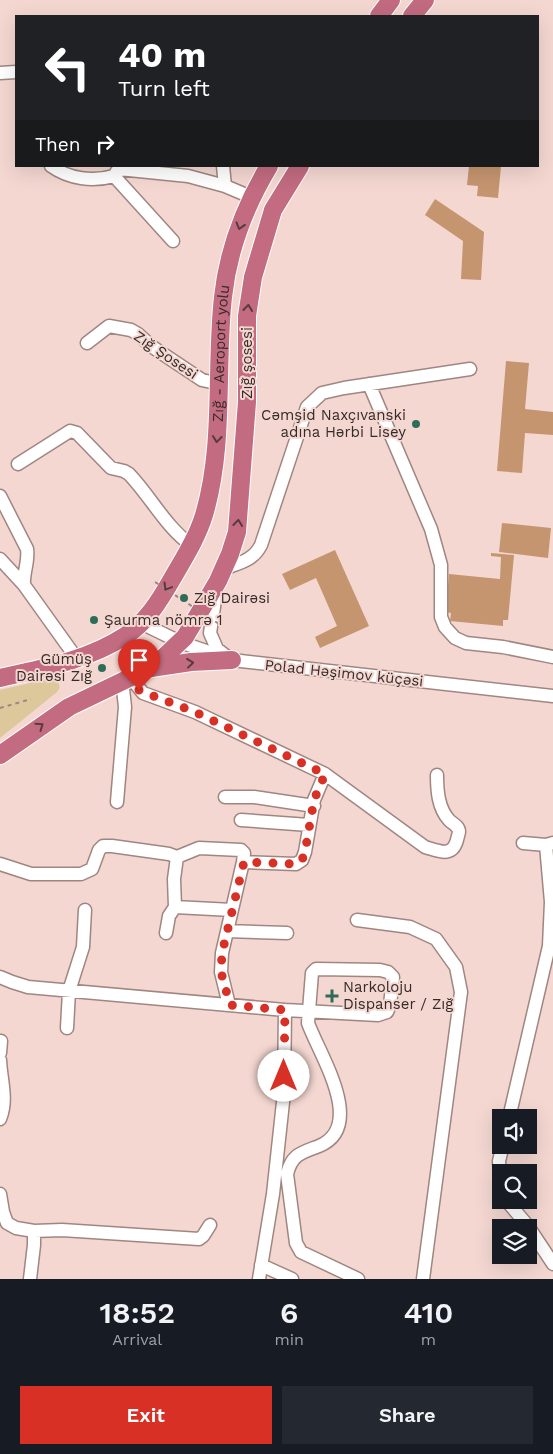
<!DOCTYPE html>
<html lang="en">
<head>
<meta charset="utf-8">
<style>
	:root { --surface:#171b24; --page:#242831; --text:#f1f3f6; --muted:#9ea1a6; --accent:#d93025 }
	body { margin:0; font-family:"Work Sans",sans-serif; background:var(--page); color:var(--text); height:100vh; display:flex; flex-direction:column; font-size:19px; white-space:nowrap }
	* { box-sizing:border-box; margin:0 }
	p { font-size:16px; color:var(--muted) }
	.icon { flex:none; width:28px; height:28px; fill:none; stroke:currentColor; stroke-width:2; stroke-linecap:round; stroke-linejoin:round }
	.map { position:relative; height:1279px; overflow:hidden }
	.panel { display:flex; flex-direction:column; background:var(--surface); flex:1 }
	.panel>* { flex:none }
	.guide { position:absolute; left:15px; top:15px; width:524px; height:152px; border-radius:0px; box-shadow:0 5px 20px #0002; background:#202124; color:#fff; overflow:hidden }
	.tools { position:absolute; left:492px; top:1109px; display:grid; gap:10px }
	.tools a { display:grid; place-items:center; width:45px; height:45px; border-radius:0px; background:var(--surface); box-shadow:0 5px 20px #0002; font-size:25px }
	.pin { position:absolute; display:grid; place-items:center; width:42px; height:42px; color:#fff; margin:-51px -21px; border-radius:50% 50% 50% 0; rotate:-45deg; box-shadow:0 0 5px #0007 }
	.pin .icon { rotate:45deg }
	.me { position:absolute; width:55px; margin:-28px; rotate:0deg; stroke-linejoin:round; filter:drop-shadow(0 0 4px #0008) }
	.turn { display:flex; align-items:center; gap:18px; height:105px; padding:0 20px; font-size:22px }
	.turn .icon { width:65px; height:65px; stroke-width:2.5 }
	.turn b { display:block; font-size:35px; line-height:42px }
	.then { display:flex; align-items:center; height:48px; padding:0 20px; background:#0003; gap:10px; font-size:19px }
	.eta { display:flex; justify-content:space-evenly; align-items:center; height:85px; text-align:center }
	.eta b { font-size:30px; font-weight:600; line-height:35px }
	.button { display:flex; gap:10px; margin-top:auto; padding:10px 20px }
	.button a { flex:1; height:58px; border-radius:0px; background:var(--accent); color:#fff; font-size:20px; font-weight:600; line-height:58px; text-align:center }
	.button a+a { background:var(--page); color:var(--text) }
	.map>svg:first-child { display:block }
	.green { fill:#dcc89a }
	.building { fill:#c5956f }
	.lines { fill:none; stroke-linecap:round; stroke-linejoin:round }
	.minor-casing { stroke:#a08680; stroke-width:15 }
	.highway-casing { stroke:#fff; stroke-width:20 }
	.path { stroke:#9c8883; stroke-width:2; stroke-dasharray:4 4; stroke-linecap:butt }
	.minor { stroke:#fff; stroke-width:12 }
	.highway { stroke:#c26b81; stroke-width:18 }
	.path-bridge { stroke:#9c8883; stroke-width:2; stroke-dasharray:4 4; stroke-linecap:butt }
	.oneway { stroke:#593b3f }
	.route { stroke:#d93025; stroke-width:9; stroke-dasharray:0 16.2 }
	.poi-dot { fill:#2e6c58; stroke:#f4d7d1; stroke-width:2 }
	.labels { text-anchor:middle; stroke-width:4; stroke-linejoin:round; paint-order:stroke }
	.street-label { font-size:15px; fill:#362b29; stroke:#f4d7d1 }
	.poi-label { font-size:15px; fill:#362b29; stroke:#f4d7d1; text-anchor:start }
</style>
</head>
<body>
<div class="map">
<svg width="553" height="1279" viewBox="0 0 553 1279">
	<rect width="100%" height="100%" fill="#f4d7d1"/>
	<!-- green -->
	<path class="green" d="M43,680L56,681C61,685 60,688 57,692L0,738V690Z"/>
	<!-- building -->
	<path class="building" d="M469,166H501L498,198L477,196L478,186L467,185Z
		M435,199L484,232L481,280L461,279L463,241L425,215Z
		M506,361L529,363L525,409L553,412V435L525,433L522,473L497,471Z
		M502,523L551,528L548,558L499,552Z
		M335,550L369,626L320,648L315,637L337,626L316,578L290,590L282,574Z
		M491,553L514,555L508,620H503V626L450,621L451,613L446,612L449,574L500,579L501,557L491,556Z"/>
	<g class="lines">
		<defs>
			<path id="minor" d="M0,73L16,72
				M51,166C69,179 93,182 114,176L117,171
				M223,166L225,186L251,197
				M119,169L188,176L225,186
				M114,176L173,241
				M87,343L109,326L131,330L138,334L151,346L202,380L220,384
				M369,384L431,529L441,565V617L445,627L455,638L466,643L503,647L553,657
				M18,464L70,431L77,433L111,468L124,471L129,474C151,497 165,526 191,545
				M0,496L27,549C29,561 23,573 24,585L77,659
				M0,559L24,585
				M223,569C239,563 253,561 261,545L307,407L322,393L344,388L470,369
				M217,587L210,633L217,649L226,656
				M141,623L180,642L232,660L553,696
				M130,677L143,693L195,712L325,774L425,847C439,851 452,858 457,840C457,839 459,833 459,832C459,826 453,824 449,820C438,808 437,790 437,775
				M225,797H254L314,806
				M117,802L125,707L122,680
				M241,820L309,825
				M523,843L546,845
				M243,862L296,864L302,860L305,852L314,800L325,774
				M0,864L31,874H81L92,869L99,850L103,846H112L169,854L177,857L199,848L241,850L244,853L243,862L222,953L221,972L229,1005
				M175,907L232,910
				M357,920L410,927L436,939L456,967L461,992L423,1279
				M227,931L287,933
				M166,933L169,916L175,907L174,879L177,857
				M0,977L12,982L28,987L285,1010L284,1093L273,1194L259,1279
				M285,1010L378,1015L387,1012L390,1005L393,977L388,972L380,970L316,969L312,973L308,1023C319,1054 367,1126 319,1146C301,1153 292,1154 287,1174L296,1243L301,1252L358,1279
				M67,1028L69,991L83,947L85,910
				M0,1053L1,1041
				M0,1060C1,1081 8,1099 0,1119
				M509,1118L549,946L551,902L546,845L553,843
				M501,1187L499,1161L503,1145
				M0,1194L3,1212L7,1223L16,1228L34,1231L62,1230L199,1239L203,1236L210,1225
				M506,1200L528,1226L553,1264
				M261,1265L292,1279
				M30,1279L34,1245V1231"/>
			<g id="highway">
				<path d="M379,16L391,0"/>
				<path d="M412,16L425,0"/>
				<path d="M151,668L191,662L232,660"/>
				<path id="s1" d="M0,678C43,668 86,661 125,636C146,623 160,600 172,579C184,558 197,538 204,515C225,444 215,369 223,297C228,251 245,206 269,166"/>
				<path d="M0,755L69,707L148,669L164,657L185,637L218,581L230,554L237,532L247,402V316L253,277L273,210L300,166"/>
			</g>
		</defs>
		<!-- minor casing -->
		<use href="#minor" class="minor-casing"/>
		<!-- highway casing -->
		<use href="#highway" class="highway-casing"/>
		<!-- path -->
		<path class="path" d="M0,708L31,699"/>
		<!-- minor -->
		<use href="#minor" class="minor"/>
		<!-- highway -->
		<use href="#highway" class="highway"/>
		<!-- path-bridge -->
		<path class="path-bridge" d="M155,582L219,624"/>
	</g>
	<!-- one-way arrows -->
	<defs><path id="oneway-chevron" d="M-2-3.5L2.5 0L-2 3.5" fill="none" stroke-width="1.6" stroke-linecap="round" stroke-linejoin="round" transform="scale(1.25)"/></defs>
	<g class="oneway">
		<use href="#oneway-chevron" transform="translate(240 226) rotate(107)"/>
		<use href="#oneway-chevron" transform="translate(248 308) rotate(-84)"/>
		<use href="#oneway-chevron" transform="translate(217 439) rotate(96)"/>
		<use href="#oneway-chevron" transform="translate(238 523) rotate(-84)"/>
		<use href="#oneway-chevron" transform="translate(167 587) rotate(121)"/>
		<use href="#oneway-chevron" transform="translate(190 663) rotate(-6)"/>
		<use href="#oneway-chevron" transform="translate(40 726) rotate(-35)"/>
	</g>
	<g class="lines">
		<!-- route -->
		<path class="route" d="M139,690L143,692L195,712L325,774L314,800L305,852L302,860L296,864L244,862L222,953L221,972L230,1005L285,1010L284,1076"/>
	</g>
	<!-- markers -->
	<g class="poi-dot">
		<circle cx="416" cy="424" r="5"/>
		<circle cx="184" cy="598" r="5"/>
		<circle cx="94" cy="620" r="5"/>
		<circle cx="102" cy="668" r="5"/>
		<path d="M329.5 988.5h5v5h5v5h-5v5h-5v-5h-5v-5h5z"/>
	</g>
	<g class="labels">
		<!-- street labels -->
		<g class="street-label">
			<text dy="5" stroke="none"><textPath href="#s1" startOffset="442">Zığ - Aeroport yolu</textPath></text>
			<text transform="translate(166 355) rotate(34)" y="5">Zığ Şosesi</text>
			<text transform="translate(247 363) rotate(-90)" y="5">Zığ şosesi</text>
			<text transform="translate(344 673) rotate(6)" y="5">Polad Həşimov küçəsi</text>
		</g>
		<!-- poi labels -->
		<g class="poi-label">
			<text x="406" y="420" text-anchor="end">Cəmşid Naxçıvanski<tspan x="406" dy="17">adına Hərbi Lisey</tspan></text>
			<text x="194" y="603">Zığ Dairəsi</text>
			<text x="104" y="625">Şaurma nömrә 1</text>
			<text x="92" y="664" text-anchor="end">Gümüş<tspan x="92" dy="17">Dairəsi Zığ</tspan></text>
			<text x="343" y="992">Narkoloju<tspan x="343" dy="17">Dispanser / Zığ</tspan></text>
		</g>
	</g>
</svg>
<div class="tools">
<a><svg class="icon" aria-label="sound" viewBox="0 0 24 24"><path d="M4 9h4l5-4v14l-5-4H4zM17 9q2 3 0 6"/></svg></a>
<a><svg class="icon" aria-label="search" viewBox="0 0 24 24"><circle cx="10" cy="10" r="6"/><path d="M15 15l6 6"/></svg></a>
<a><svg class="icon" aria-label="layers" viewBox="0 0 24 24"><path d="M12 4l9 5-9 5-9-5zM3 14l9 5 9-5"/></svg></a>
</div>
<div class="pin" style="left:139px;top:690px;background:#d93025"><svg class="icon" aria-label="arrive" viewBox="0 0 24 24"><path d="M6 21V4h12l-3 4 3 4H6"/></svg></div>
<svg class="me" style="left:284px;top:1076px" viewBox="-20 -20 40 40"><circle r="19" fill="#fff"/><path d="M0-13L10 11 0 6-10 11z" fill="#d93025"/></svg>
<div class="guide">
<div class="turn"><svg class="icon" aria-label="left" viewBox="0 0 24 24"><path d="M17 20v-9H6M10 6l-5 5 5 5"/></svg><div><b>40 m</b>Turn left</div></div>
<div class="then">Then<svg class="icon" aria-label="right" viewBox="0 0 24 24"><path d="M7 20v-9h11M14 6l5 5-5 5"/></svg></div>
</div>
</div>
<section class="panel">
<div class="eta">
<div><b>18:52</b><p>Arrival</p></div>
<div><b>6</b><p>min</p></div>
<div><b>410</b><p>m</p></div>
</div>
<div class="button"><a>Exit</a><a>Share</a></div>
</section>
</body>
</html>
